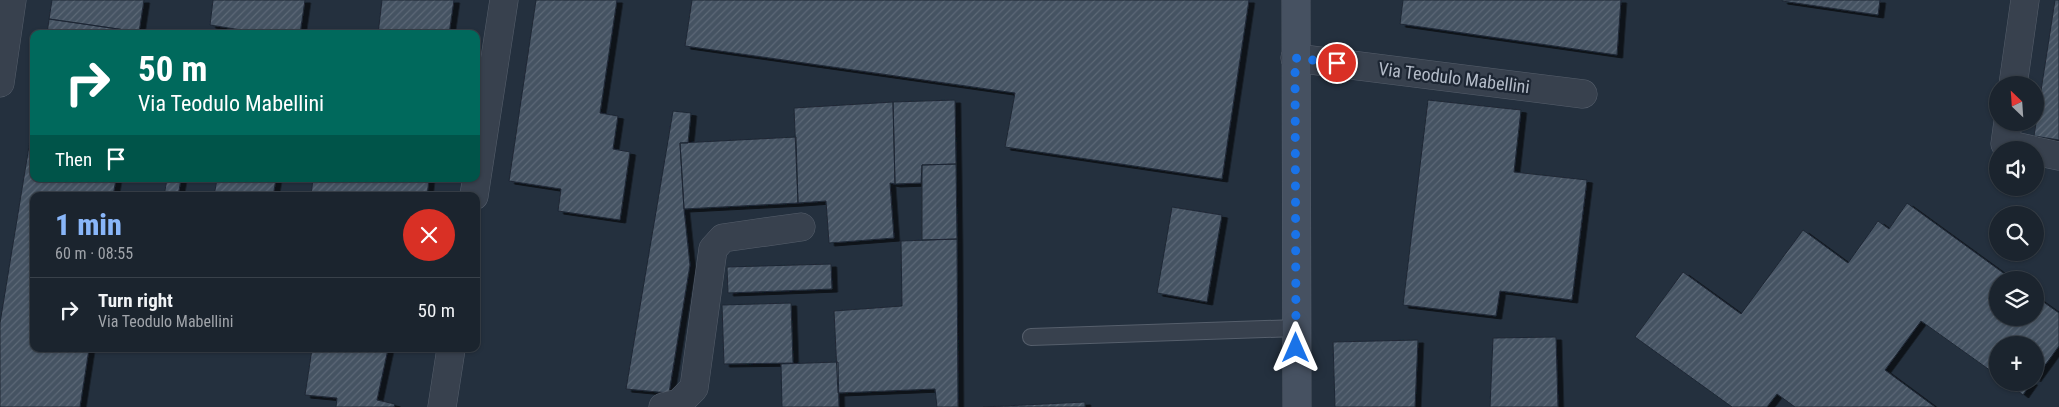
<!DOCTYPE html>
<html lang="en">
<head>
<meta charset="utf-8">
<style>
	:root { --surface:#1b242e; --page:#242c36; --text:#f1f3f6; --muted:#a0a4aa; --line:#39414a; --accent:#89b6f9 }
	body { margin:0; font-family:"Roboto Condensed",sans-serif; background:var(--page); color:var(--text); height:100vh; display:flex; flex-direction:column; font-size:19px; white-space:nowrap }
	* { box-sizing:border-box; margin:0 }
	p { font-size:16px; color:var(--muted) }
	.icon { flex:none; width:28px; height:28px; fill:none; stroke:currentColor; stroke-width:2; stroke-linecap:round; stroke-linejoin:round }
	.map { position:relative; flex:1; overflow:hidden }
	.drawer { position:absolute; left:30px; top:192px; width:450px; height:160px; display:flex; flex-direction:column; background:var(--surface); border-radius:10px; box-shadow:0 1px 4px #0004,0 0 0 1px var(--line) }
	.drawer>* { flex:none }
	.top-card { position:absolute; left:30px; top:30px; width:450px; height:152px; border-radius:10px; box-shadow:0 1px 4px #0004,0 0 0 1px var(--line); background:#00695c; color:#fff; overflow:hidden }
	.needle { width:32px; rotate:335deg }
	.fabs { position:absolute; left:1989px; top:76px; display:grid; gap:10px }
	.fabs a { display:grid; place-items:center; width:55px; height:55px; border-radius:50%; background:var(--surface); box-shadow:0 1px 4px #0004,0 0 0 1px var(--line); font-size:25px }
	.pin { position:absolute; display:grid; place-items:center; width:42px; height:42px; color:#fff; margin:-21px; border:2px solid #fff; border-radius:50%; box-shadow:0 1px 5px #0007 }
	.me { position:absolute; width:55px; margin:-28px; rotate:0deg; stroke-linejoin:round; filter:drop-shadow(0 0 4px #0008) }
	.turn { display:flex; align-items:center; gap:18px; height:105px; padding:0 25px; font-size:22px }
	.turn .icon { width:65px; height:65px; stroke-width:2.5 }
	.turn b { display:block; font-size:35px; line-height:42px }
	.then { display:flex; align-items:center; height:48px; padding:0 25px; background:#0003; gap:10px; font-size:19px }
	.round { display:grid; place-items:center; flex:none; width:52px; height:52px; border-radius:26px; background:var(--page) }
	.overview { display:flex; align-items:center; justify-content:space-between; height:85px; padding:0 25px }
	h1 { font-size:30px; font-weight:800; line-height:38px; color:var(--accent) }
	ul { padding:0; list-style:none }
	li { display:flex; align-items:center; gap:15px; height:65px; padding:0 25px; border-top:1px solid var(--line) }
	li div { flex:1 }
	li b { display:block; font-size:19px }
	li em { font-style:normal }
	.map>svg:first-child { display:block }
	.building { fill:url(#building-hatch); stroke:#1f2835; filter:url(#shadow) }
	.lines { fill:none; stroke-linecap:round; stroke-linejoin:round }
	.lane-casing { stroke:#565f6c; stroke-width:18 }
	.street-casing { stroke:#565f6c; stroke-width:29 }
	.secondary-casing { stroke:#565f6c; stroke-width:29 }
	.lane { stroke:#38414e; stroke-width:16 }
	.street { stroke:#38414e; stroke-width:28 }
	.secondary { stroke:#465161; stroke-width:28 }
	.route { stroke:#1a73e8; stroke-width:9; stroke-dasharray:0 16.2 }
	.labels { text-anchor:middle; stroke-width:4.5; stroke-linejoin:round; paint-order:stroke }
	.street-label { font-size:18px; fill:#b4bcc9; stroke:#1d2633 }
</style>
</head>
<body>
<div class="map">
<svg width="2059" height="407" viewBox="0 0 2059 407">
	<defs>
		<pattern id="building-hatch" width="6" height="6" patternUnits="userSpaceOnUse" patternTransform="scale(1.25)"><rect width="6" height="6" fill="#455262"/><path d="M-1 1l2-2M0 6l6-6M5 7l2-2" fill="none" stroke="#5d6977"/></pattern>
		<filter id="shadow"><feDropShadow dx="5.5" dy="3" stdDeviation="0" flood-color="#0009"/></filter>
	</defs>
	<rect width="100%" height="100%" fill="#24303e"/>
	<!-- building -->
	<path class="building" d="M52,0H144L139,32L49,19Z
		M213,0H305L300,34H241V30L210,25Z
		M382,0H454L449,34H378Z
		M536,0H617L600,113L618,116L613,149L630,152L620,220L558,211L561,189L509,181Z
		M692,0H1249L1222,179L1005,147L1015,93L685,46Z
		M1403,0H1621L1617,55L1400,24Z
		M1782,0H1880L1878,15L1782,1Z
		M2055,0H2059V140L2034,136Z
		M49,19L139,32V34H47Z
		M955,100L956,164L922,165L921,183L895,184L893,102Z
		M1428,100L1521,110L1514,172L1587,180L1572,300L1500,291L1496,316L1403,305Z
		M893,102L895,184L890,183L894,238L829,243L826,201L798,203L794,108Z
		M673,111L691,113L688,143H680L684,209L690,265L669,393L626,389Z
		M32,128H34V179H116L113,196H34V349H89L80,407H0V323Z
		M796,137L798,203L684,209L680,143Z
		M956,164L957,239L922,240V165Z
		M167,179H181L178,196H164Z
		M217,179H276L273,196H214Z
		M313,179H429L427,196H311Z
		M1907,203L2013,280H1998V318H2035V296L2059,313V346L2035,379V345H1998V376L1921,321L1885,370L1935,407H1795L1777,394L1767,407H1732L1635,337L1683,272L1741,314L1803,230L1848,263L1878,221L1889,229Z
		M1172,207L1222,215L1207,302L1157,293Z
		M957,239L958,407H937L935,389L838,393L834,311L902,306L901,241Z
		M831,264L832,289L728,293L727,267Z
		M791,303L793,363L724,364L722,305Z
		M1556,337L1558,407H1490L1493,338Z
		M1418,340L1415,407H1335L1333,342Z
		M312,349H388L377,400L395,404L394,407H336L337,398L305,395Z
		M838,362L839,407H782L781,364Z
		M2007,382H2032L2023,395Z
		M1085,402V407H983Z"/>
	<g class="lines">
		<defs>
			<path id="lane" d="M1031,337L1296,328"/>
			<path id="street" d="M1295,58L1583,94
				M0,83L12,0
				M2013,85L2025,0
				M2008,122L2005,144L2032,150
				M2035,151L2059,156
				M474,196L504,0
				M442,407L451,349
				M663,407L679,403L694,388L713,249L723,238L801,227"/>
			<path id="secondary" d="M1296,0L1297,407"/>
		</defs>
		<!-- lane casing -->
		<use href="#lane" class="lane-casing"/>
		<!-- street casing -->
		<use href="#street" class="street-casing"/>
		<!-- secondary casing -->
		<use href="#secondary" class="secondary-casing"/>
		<!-- lane -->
		<use href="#lane" class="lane"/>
		<!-- street -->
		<use href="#street" class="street"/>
		<!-- secondary -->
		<use href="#secondary" class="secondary"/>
	</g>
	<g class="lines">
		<!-- route -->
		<path class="route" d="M1296,348L1295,58L1337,63"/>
	</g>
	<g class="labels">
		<!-- street labels -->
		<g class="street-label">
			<text transform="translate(1454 78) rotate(7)" y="6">Via Teodulo Mabellini</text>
		</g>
	</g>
</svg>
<div class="fabs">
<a><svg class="needle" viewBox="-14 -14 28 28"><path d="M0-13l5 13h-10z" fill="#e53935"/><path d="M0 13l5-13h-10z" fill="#a0a4aa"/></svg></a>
<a><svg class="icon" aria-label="sound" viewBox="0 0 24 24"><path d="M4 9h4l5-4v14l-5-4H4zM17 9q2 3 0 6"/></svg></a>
<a><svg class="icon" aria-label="search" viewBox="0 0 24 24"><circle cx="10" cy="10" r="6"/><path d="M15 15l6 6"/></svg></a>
<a><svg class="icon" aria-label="layers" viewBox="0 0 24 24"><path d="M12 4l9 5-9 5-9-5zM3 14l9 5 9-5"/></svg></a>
<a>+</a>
</div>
<div class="pin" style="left:1337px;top:63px;background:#d93025"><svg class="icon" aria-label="arrive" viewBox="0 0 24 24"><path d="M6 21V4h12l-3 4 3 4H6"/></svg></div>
<svg class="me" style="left:1296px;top:348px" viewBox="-20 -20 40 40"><path d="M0-17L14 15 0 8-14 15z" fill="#1a73e8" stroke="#fff" stroke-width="4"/></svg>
<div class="top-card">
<div class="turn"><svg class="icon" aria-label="right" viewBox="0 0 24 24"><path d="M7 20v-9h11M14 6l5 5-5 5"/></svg><div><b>50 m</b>Via Teodulo Mabellini</div></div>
<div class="then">Then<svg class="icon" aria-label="arrive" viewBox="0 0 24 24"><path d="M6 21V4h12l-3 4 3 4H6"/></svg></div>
</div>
<section class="drawer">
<div class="overview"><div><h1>1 min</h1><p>60 m · 08:55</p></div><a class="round" style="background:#d93025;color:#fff"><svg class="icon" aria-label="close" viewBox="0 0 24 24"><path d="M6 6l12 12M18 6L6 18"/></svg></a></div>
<ul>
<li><svg class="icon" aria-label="right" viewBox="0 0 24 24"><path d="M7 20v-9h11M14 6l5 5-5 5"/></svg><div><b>Turn right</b><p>Via Teodulo Mabellini</p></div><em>50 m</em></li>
</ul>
</section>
</div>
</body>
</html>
